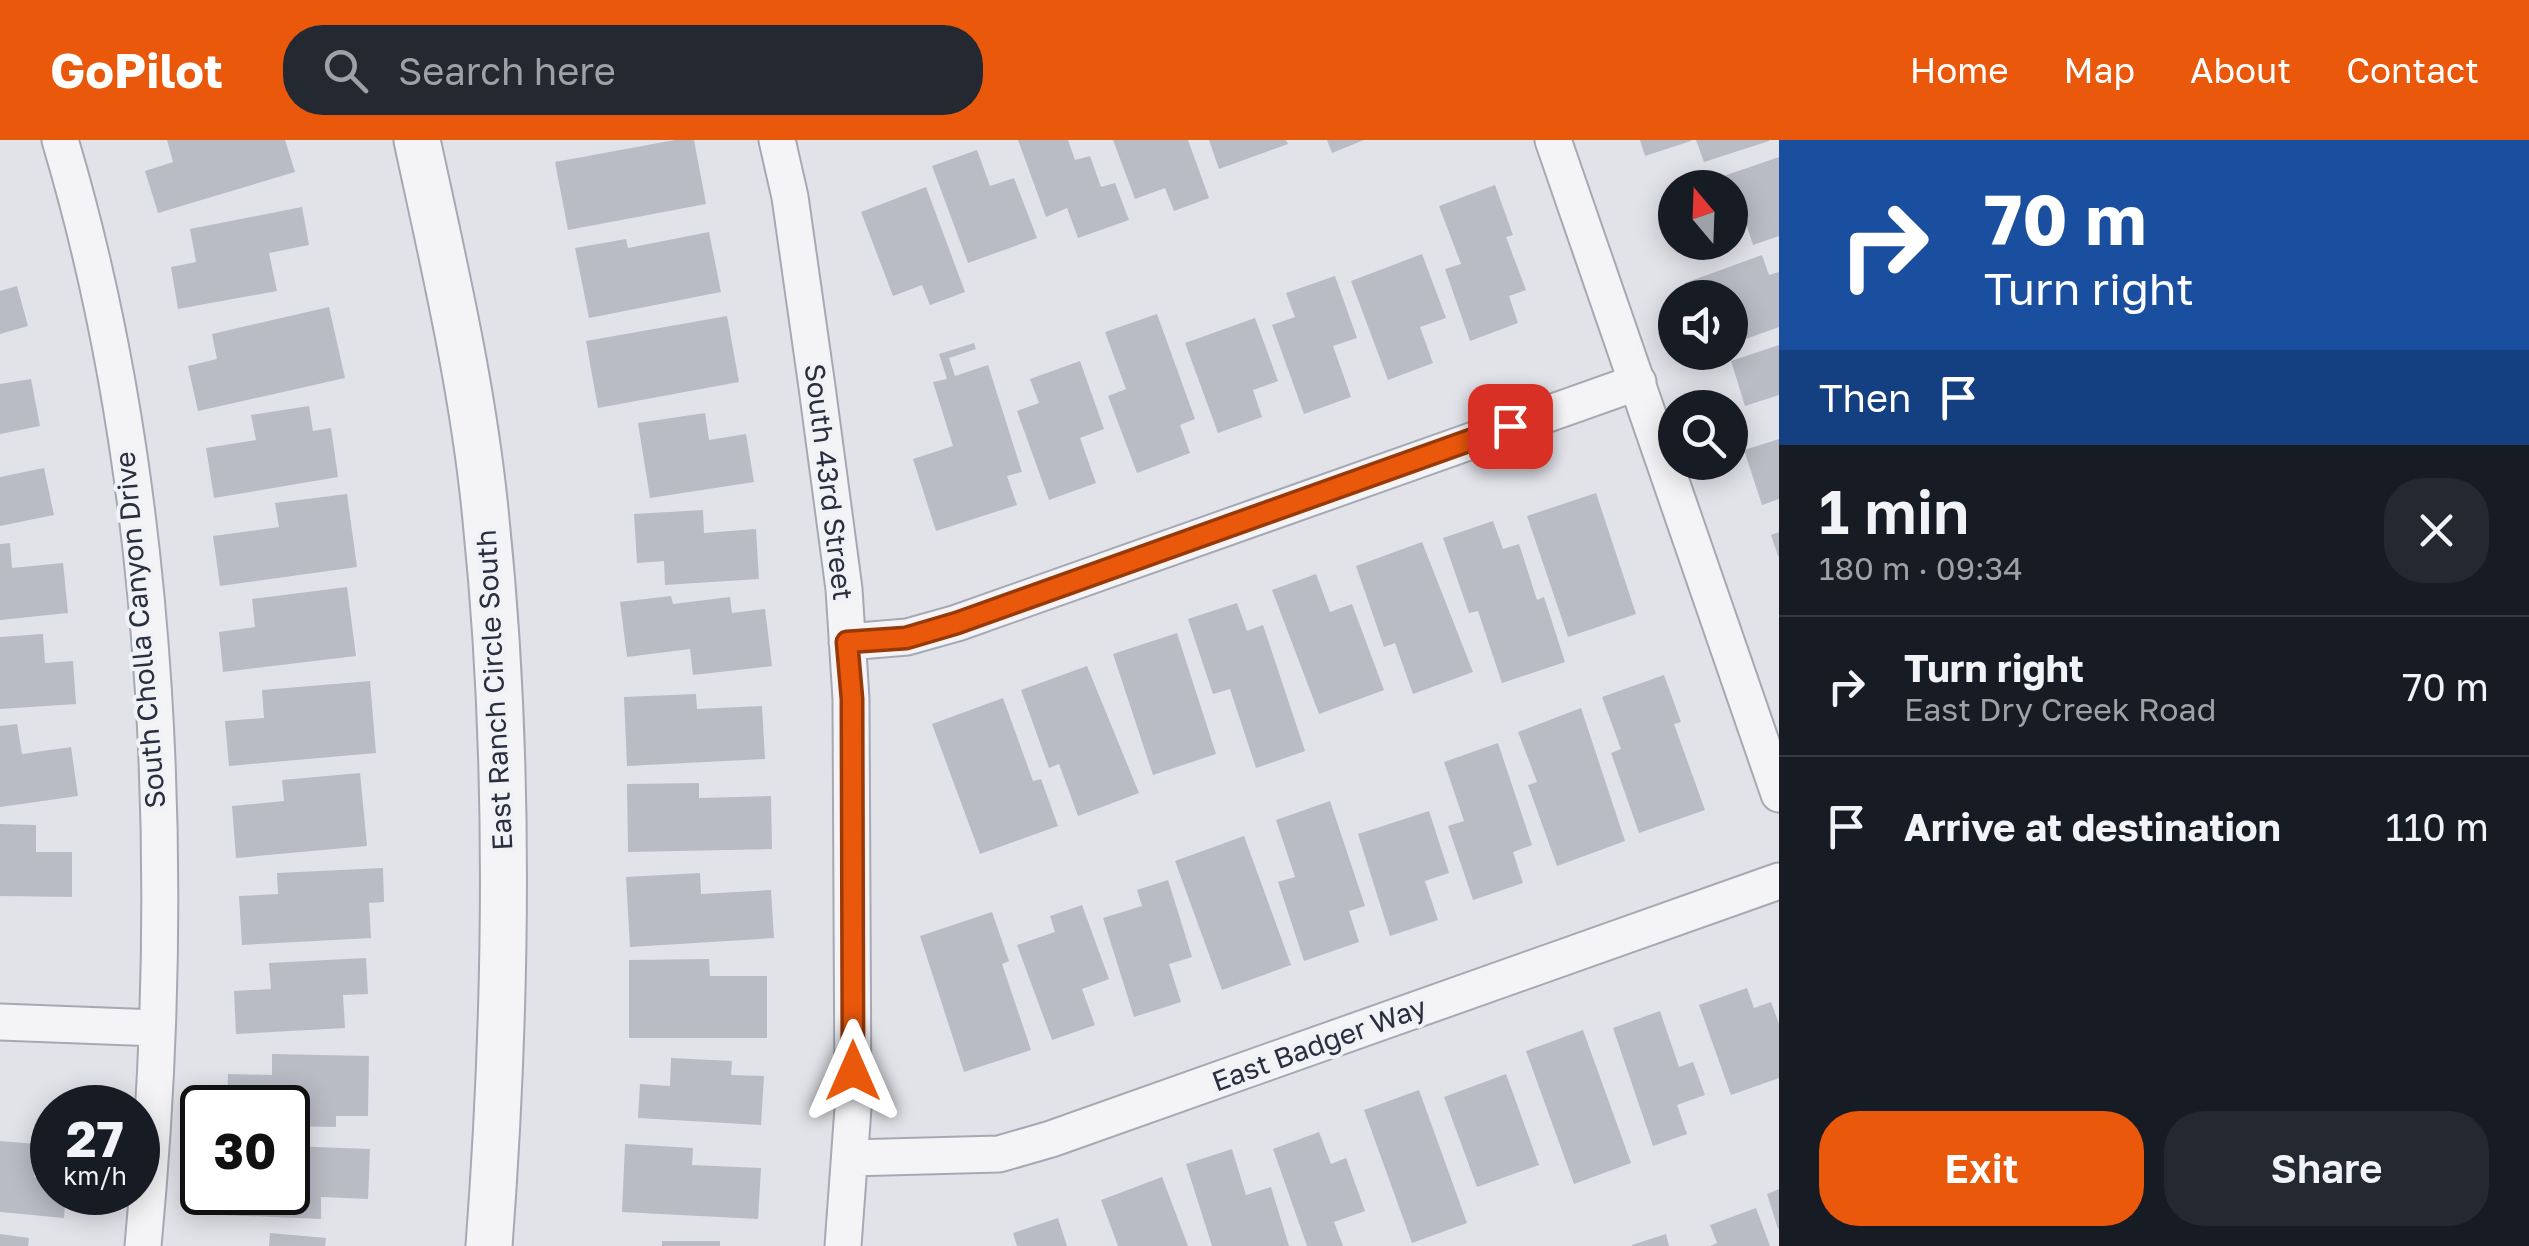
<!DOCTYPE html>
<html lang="en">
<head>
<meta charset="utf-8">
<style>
	:root { --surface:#171b24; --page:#242831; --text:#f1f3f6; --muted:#9ea1a6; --line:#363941; --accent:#ea580c }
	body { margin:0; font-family:"Golos Text",sans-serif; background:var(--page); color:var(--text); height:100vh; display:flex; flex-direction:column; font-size:38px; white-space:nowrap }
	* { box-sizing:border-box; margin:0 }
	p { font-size:32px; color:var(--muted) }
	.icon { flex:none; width:55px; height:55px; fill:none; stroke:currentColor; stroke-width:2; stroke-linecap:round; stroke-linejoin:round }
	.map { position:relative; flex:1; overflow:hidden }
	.sheet { display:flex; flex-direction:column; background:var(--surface); width:750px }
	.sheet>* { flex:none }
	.guide { background:#1a4fa0; color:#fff; overflow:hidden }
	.needle { width:65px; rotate:341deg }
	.fabs { position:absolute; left:1658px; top:30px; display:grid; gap:20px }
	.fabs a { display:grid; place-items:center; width:90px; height:90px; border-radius:50%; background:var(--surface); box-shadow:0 5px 25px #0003; font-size:50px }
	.speed { position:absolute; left:30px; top:945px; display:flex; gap:20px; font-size:50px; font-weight:700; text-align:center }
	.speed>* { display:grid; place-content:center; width:130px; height:130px; border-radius:50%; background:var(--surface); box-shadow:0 5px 25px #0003; line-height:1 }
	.speed small { font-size:25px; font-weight:400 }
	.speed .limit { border:5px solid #111; border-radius:15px; background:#fff; color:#111 }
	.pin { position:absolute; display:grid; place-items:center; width:85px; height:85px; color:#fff; margin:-42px; border-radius:20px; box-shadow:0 5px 15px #0006 }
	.me { position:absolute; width:110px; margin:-55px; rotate:0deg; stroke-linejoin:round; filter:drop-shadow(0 0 8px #0008) }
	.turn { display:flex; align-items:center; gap:35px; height:210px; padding:0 40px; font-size:45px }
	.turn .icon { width:130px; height:130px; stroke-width:2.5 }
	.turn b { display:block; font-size:70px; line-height:85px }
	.then { display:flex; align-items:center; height:95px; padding:0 40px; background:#0003; gap:20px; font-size:38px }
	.round { display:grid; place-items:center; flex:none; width:105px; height:105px; border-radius:40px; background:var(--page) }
	.summary { display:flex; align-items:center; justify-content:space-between; height:170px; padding:0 40px }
	h1 { font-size:60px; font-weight:600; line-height:75px }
	.cta { display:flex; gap:20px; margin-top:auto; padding:20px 40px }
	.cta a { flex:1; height:115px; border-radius:40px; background:var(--accent); color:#fff; font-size:40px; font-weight:600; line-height:115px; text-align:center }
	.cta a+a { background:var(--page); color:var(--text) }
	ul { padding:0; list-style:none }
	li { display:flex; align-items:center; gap:30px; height:140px; padding:0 40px; border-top:2px solid var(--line) }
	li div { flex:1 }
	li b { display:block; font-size:38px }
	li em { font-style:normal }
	header { display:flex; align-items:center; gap:60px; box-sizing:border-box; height:140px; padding:0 50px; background:var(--accent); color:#fff }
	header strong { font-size:48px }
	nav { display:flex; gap:55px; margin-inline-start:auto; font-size:35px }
	.search { width:700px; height:90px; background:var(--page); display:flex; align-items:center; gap:25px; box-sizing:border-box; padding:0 35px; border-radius:40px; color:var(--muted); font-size:38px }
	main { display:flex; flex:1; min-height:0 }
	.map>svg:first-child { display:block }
	.building { fill:#b9bcc5 }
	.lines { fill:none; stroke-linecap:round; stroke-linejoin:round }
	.minor-casing { stroke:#a6a9b3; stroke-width:39 }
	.tertiary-casing { stroke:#a6a9b3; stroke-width:49 }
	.minor { stroke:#f4f4f7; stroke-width:35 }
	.tertiary { stroke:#f4f4f7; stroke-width:45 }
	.route-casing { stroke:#983908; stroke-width:25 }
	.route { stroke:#ea580c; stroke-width:18 }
	.labels { text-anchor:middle; stroke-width:8; stroke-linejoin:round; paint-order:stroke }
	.street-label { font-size:28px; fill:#2a2f40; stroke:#f1f2f6 }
</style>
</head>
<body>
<header>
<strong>GoPilot</strong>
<div class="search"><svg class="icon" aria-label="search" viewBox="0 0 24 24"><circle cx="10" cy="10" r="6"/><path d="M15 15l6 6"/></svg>Search here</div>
<nav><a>Home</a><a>Map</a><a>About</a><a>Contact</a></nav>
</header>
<main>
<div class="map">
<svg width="1779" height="1106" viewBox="0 0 1779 1106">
	<rect width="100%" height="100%" fill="#e1e3e9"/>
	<!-- building -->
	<path class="building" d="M167,0H285L295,32L158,73L145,31L173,22Z
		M675,0H694L706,64L568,90L555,22Z
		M1018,0H1068L1075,20L1090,16L1101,47L1115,43L1129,80L1078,98L1067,68L1046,77Z
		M1113,0H1188L1209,58L1174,71L1165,48L1135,59Z
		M1209,0H1286L1288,4L1219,29Z
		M1327,0H1364L1332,13Z
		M1640,0H1691V1L1645,16Z
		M1696,0H1769V1L1704,22Z
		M977,10L990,46L1014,38L1037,98L968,123L932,26Z
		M1779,17V96L1753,105L1745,80L1730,85V48H1689Z
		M1495,45L1513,95L1506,97L1526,150L1509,156L1518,183L1470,201L1445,129L1461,124L1439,66Z
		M926,47L965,152L930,165L922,145L893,156L861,72Z
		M1675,52V90H1674L1663,56Z
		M302,67L309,105L269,113L277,151L178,169L171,127L196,122L190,89Z
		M709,92L721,152L589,178L575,108L626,99L628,108Z
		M1422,114L1446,178L1420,187L1433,223L1388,240L1351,141Z
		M1762,115L1769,135L1779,132V187L1743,200L1734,175L1730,176V158H1691L1685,143Z
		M1335,136L1357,198L1333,206L1351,257L1304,274L1272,185L1295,177L1286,153Z
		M17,146L28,186L0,194V151Z
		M329,167L345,238L198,271L188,226L217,219L212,194Z
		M1157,174L1195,279L1180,285L1190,313L1137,333L1108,256L1126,249L1105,192Z
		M727,176L739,242L598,268L586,201Z
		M1255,178L1278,241L1253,250L1262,277L1218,293L1185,203Z
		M974,203L976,209L949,218L955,236L988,225L1022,332L1007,336L1017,365L936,391L913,319L953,306L933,242L947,239L939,214Z
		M1779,205V255L1745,266L1731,221Z
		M1080,221L1104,289L1080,298L1096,343L1049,360L1017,271L1039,263L1030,239Z
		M31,239L40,286L0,294V244Z
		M309,266L313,291L331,288L338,337L214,358L206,308L256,300L251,275Z
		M705,273L709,300L746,294L754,342L650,358L638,283Z
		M1779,299V359L1762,365L1744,310Z
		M44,328L54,375L0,386V337Z
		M1596,353L1636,474L1568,497L1527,376Z
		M347,354L357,427L220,446L213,396L279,387L275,363Z
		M703,370L704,393L756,389L759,439L665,445L664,421L637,423L634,374Z
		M1493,381L1503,409L1519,404L1537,460L1544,457L1565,522L1502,543L1478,471L1469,473L1443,398Z
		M1779,392V416H1778L1771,395Z
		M1422,402L1473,532L1413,554L1395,503L1384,507L1356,426Z
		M10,403L12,428L63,423L68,473L0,480V404Z
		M1316,434L1330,472L1352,464L1384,550L1319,574L1272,450Z
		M347,447L356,516L223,532L219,492L255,487L252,459Z
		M671,456L673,464L730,457L732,473L765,469L772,526L693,535L690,509L627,517L620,462Z
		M1237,463L1247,491L1263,485L1305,611L1256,628L1230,549L1213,554L1188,479Z
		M1177,493L1216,614L1153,635L1113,514Z
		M43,494L45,523L73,521L76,564L0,569V497Z
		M1087,526L1139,653L1078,676L1059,624L1049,628L1021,550Z
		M1664,535L1681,582L1674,584L1705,670L1639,693L1611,613L1621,609L1602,557Z
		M370,541L376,613L229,626L225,581L264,578L262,550Z
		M696,554L697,569L762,566L765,619L627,626L624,557Z
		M1003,558L1033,641L1041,639L1058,686L980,714L932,584Z
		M1581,568L1625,701L1557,726L1528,645L1537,642L1518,592Z
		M17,584L22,614L71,607L78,656L0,667V586Z
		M1498,603L1532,705L1513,712L1523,743L1473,760L1448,686L1464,681L1444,622Z
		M360,633L367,706L236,718L232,666L284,661L282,640Z
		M699,643V658L771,656L772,709L628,712L627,644Z
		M1330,661L1365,766L1349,771L1359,802L1304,821L1278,742L1295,737L1276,680Z
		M1429,671L1449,733L1425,741L1438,780L1390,796L1358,694Z
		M0,684L36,685V712H72V757L0,756Z
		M1244,696L1291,825L1222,850L1175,721Z
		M383,728L384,762L369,763L371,798L242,805L239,756L278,754L277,733Z
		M700,733L701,754L771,750L774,798L630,807L626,737Z
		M1168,740L1192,817L1169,824L1181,862L1134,877L1103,778L1142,766L1137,750Z
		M1082,765L1109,839L1082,849L1095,885L1052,900L1017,805L1055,792L1050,776Z
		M992,772L1009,821L1002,824L1031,910L964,932L920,796Z
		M366,818L368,854L343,855L345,888L236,894L234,851L271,849L269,823Z
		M709,819L710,836H767V898H629V820Z
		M1747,848L1754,868L1771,862L1779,884V938L1731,955L1699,865Z
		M1660,871L1679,927L1693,922L1705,955L1677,965L1687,994L1653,1006L1613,888Z
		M1583,890L1631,1023L1574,1044L1526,911Z
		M272,914L369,916L368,976H336V987L288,986V968H227L228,934L272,935Z
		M671,918L732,921L731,935L764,936L761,985L638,978L640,944L670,946Z
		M1506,934L1539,1025L1477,1047L1444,957Z
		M1419,950L1467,1083L1412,1103L1364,970Z
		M1319,992L1331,1024L1346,1018L1365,1071L1334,1082L1343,1106H1307L1273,1009Z
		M0,1001L37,1004L34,1037L52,1038V1052H66L64,1078L0,1072Z
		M625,1004L693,1008L692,1025L761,1028L758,1079L622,1072Z
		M288,1006L370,1009L368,1059L321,1057V1079L220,1075V1052H288Z
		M1232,1009L1246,1055L1271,1047L1289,1106H1212L1186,1024Z
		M1162,1037L1188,1106H1118L1101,1060Z
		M1779,1049V1088L1778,1089L1767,1054Z
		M1756,1068L1770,1106H1710L1717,1103L1710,1085Z
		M1058,1078L1067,1106H1017L1013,1093Z
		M270,1093L326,1098L325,1106H269Z
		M0,1094L29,1098L28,1106H0Z
		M1666,1094L1669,1106H1632V1105Z
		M662,1101H720V1106H662Z"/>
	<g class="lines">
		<defs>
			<path id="minor" d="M60,0C164,348 177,746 143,1106
				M777,0L790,57L817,247L844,449L851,559L853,968L843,1106
				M1553,0L1779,654
				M847,502L907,497L957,483L1638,242
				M0,882L157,888
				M850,1018L999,1014L1051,999L1779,741"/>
			<path id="tertiary" d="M417,0C444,125 474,252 486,380C511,620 507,865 489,1106"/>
		</defs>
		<!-- minor casing -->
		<use href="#minor" class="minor-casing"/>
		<!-- tertiary casing -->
		<use href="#tertiary" class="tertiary-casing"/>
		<!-- minor -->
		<use href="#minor" class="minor"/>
		<!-- tertiary -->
		<use href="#tertiary" class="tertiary"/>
	</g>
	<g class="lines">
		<defs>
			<path id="route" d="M853,931L852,559L847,502L906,498L957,483L1510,286"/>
		</defs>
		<!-- route casing -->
		<use href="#route" class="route-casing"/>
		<!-- route -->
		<use href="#route" class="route"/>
	</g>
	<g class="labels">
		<!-- street labels -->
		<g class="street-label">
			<text transform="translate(829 342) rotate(83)" y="10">South 43rd Street</text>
			<text transform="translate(140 490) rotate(-95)" y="10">South Cholla Canyon Drive</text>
			<text transform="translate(494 550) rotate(-93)" y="10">East Ranch Circle South</text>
			<text transform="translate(1319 904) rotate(-20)" y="10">East Badger Way</text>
		</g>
	</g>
</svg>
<div class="fabs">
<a><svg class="needle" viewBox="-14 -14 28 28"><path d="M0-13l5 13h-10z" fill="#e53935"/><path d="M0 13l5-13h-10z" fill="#9ea1a6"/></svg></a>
<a><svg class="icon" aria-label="sound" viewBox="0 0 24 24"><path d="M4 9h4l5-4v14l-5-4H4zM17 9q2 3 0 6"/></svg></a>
<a><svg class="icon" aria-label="search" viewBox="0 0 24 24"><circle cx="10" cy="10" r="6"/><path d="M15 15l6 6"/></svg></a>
</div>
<div class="speed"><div>27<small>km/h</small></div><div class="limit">30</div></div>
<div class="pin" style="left:1510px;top:286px;background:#d93025"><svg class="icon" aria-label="arrive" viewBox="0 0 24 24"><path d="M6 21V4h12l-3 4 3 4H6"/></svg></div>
<svg class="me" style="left:853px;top:931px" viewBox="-20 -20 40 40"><path d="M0-17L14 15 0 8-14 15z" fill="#ea580c" stroke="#fff" stroke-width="4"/></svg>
</div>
<section class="sheet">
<div class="guide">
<div class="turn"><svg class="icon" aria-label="right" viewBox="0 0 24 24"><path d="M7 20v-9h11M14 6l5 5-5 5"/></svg><div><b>70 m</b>Turn right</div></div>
<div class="then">Then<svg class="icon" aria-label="arrive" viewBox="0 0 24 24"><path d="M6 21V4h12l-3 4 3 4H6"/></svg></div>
</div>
<div class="summary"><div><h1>1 min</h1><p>180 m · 09:34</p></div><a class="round"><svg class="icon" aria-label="close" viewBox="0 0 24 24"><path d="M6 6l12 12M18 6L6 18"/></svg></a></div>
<ul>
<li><svg class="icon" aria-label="right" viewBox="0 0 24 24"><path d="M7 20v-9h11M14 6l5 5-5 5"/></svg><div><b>Turn right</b><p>East Dry Creek Road</p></div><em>70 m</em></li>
<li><svg class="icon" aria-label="arrive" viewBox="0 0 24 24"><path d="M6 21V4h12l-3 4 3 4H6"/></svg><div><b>Arrive at destination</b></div><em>110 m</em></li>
</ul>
<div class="cta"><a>Exit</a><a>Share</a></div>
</section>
</main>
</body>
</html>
